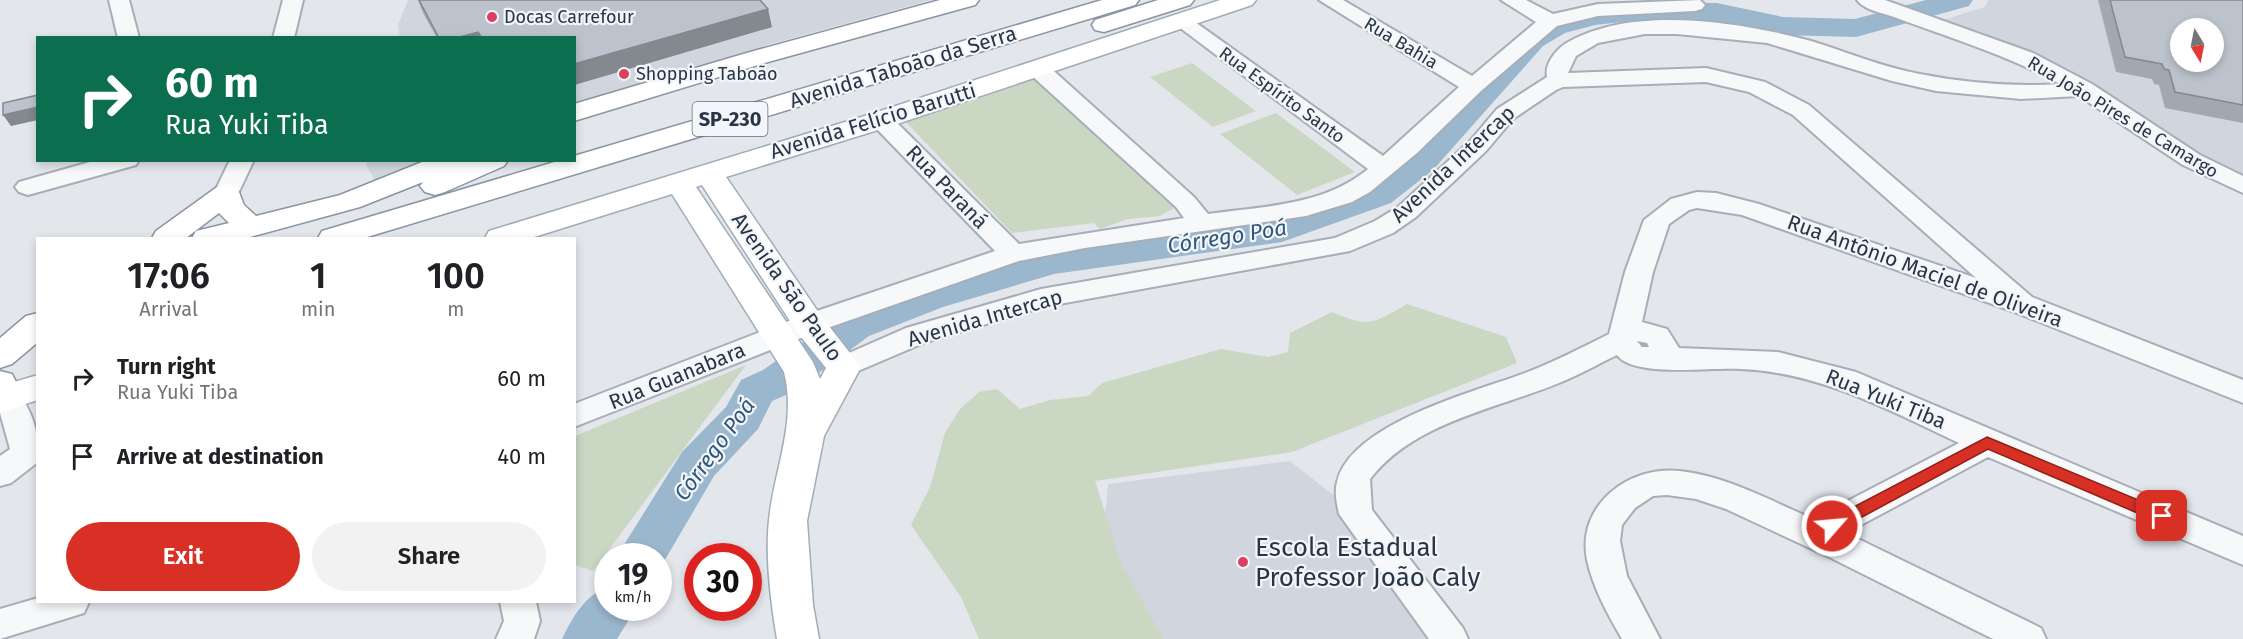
<!DOCTYPE html>
<html lang="en">
<head>
<meta charset="utf-8">
<style>
	:root { --surface:#fff; --page:#f2f2f2; --text:#202124; --muted:#757577; --accent:#d93025 }
	body { margin:0; font-family:"Fira Sans",sans-serif; background:var(--page); color:var(--text); height:100vh; display:flex; flex-direction:column; font-size:22px; white-space:nowrap }
	* { box-sizing:border-box; margin:0 }
	p { font-size:20px; color:var(--muted) }
	.icon { flex:none; width:33px; height:33px; fill:none; stroke:currentColor; stroke-width:2; stroke-linecap:round; stroke-linejoin:round }
	.map { position:relative; flex:1; overflow:hidden }
	.side { position:absolute; left:36px; top:237px; width:540px; height:366px; display:flex; flex-direction:column; background:var(--surface); border-radius:0px; box-shadow:0 3px 9px #0003 }
	.side>* { flex:none }
	.guide { position:absolute; left:36px; top:36px; width:540px; height:126px; border-radius:0px; box-shadow:0 3px 9px #0003; background:#0b6e4f; color:#fff; overflow:hidden }
	.needle { width:39px; rotate:170deg }
	.controls { position:absolute; left:2170px; top:18px; display:grid; gap:12px }
	.controls a { display:grid; place-items:center; width:54px; height:54px; border-radius:50%; background:var(--surface); box-shadow:0 3px 9px #0003; font-size:30px }
	.speed { position:absolute; left:594px; top:543px; display:flex; gap:12px; font-size:30px; font-weight:700; text-align:center }
	.speed>* { display:grid; place-content:center; width:78px; height:78px; border-radius:50%; background:var(--surface); box-shadow:0 3px 9px #0003; line-height:1 }
	.speed small { font-size:15px; font-weight:400 }
	.speed .limit { border:9px solid #d22; background:#fff; color:#111 }
	.pin { position:absolute; display:grid; place-items:center; width:51px; height:51px; color:#fff; margin:-26px; border-radius:12px; box-shadow:0 3px 9px #0006 }
	.me { position:absolute; width:66px; margin:-33px; rotate:63deg; stroke-linejoin:round; filter:drop-shadow(0 0 4px #0008) }
	.turn { display:flex; align-items:center; gap:21px; height:126px; padding:0 30px; font-size:27px }
	.turn .icon { width:78px; height:78px; stroke-width:2.5 }
	.turn b { display:block; font-size:42px; line-height:51px }
	.eta { display:flex; justify-content:space-evenly; align-items:center; height:102px; text-align:center }
	.eta b { font-size:36px; font-weight:600; line-height:42px }
	.cta { display:flex; gap:12px; margin-top:auto; padding:12px 30px }
	.cta a { flex:1; height:69px; border-radius:36px; background:var(--accent); color:#fff; font-size:24px; font-weight:600; line-height:69px; text-align:center }
	.cta a+a { background:var(--page); color:var(--text) }
	ul { padding:0; list-style:none }
	li { display:flex; align-items:center; gap:18px; height:78px; padding:0 30px }
	li div { flex:1 }
	li b { display:block; font-size:22px }
	li em { font-style:normal }
	.map>svg:first-child { display:block }
	.built { fill:#d1d6de; fill-rule:evenodd }
	.green { fill:#c9d7c3 }
	.lines { fill:none; stroke-linecap:round; stroke-linejoin:round }
	.river { fill:#9bb7ce; fill-rule:evenodd }
	.minor-casing { stroke:#a7aeb7; stroke-width:4 }
	.major-casing { stroke:#a1acb9; stroke-width:3 }
	.highway-casing { stroke:#8995a4; stroke-width:3 }
	.minor { fill:#f6f8fa; fill-rule:evenodd }
	.major { fill:#fff; fill-rule:evenodd }
	.highway { fill:#fff; fill-rule:evenodd }
	.wall { fill:#a2a8af }
	.shaded-wall { fill:#84888f }
	.building { fill:#bcc3cc; stroke:#84888f; stroke-width:1.5; fill-rule:evenodd }
	.route { fill:#d93025; stroke:#8d1f18; stroke-width:1.5 }
	.poi-dot { fill:#d94061; stroke:#f3f6f9; stroke-width:2 }
	.labels { text-anchor:middle; stroke-width:4.5; stroke-linejoin:round; paint-order:stroke }
	.far-poi-label { font-size:18px; fill:#293546; stroke:#f3f6f9; text-anchor:start }
	.far-street-label { font-size:18px; fill:#293546; stroke:#f3f6f9 }
	.shield { fill:#f3f6f9; stroke:#666f7c; stroke-width:1.5 }
	.shield-label { font-size:20px; font-weight:bold; fill:#293546 }
	.street-label { font-size:21px; fill:#293546; stroke:#f3f6f9 }
	.water-label { font-size:22px; font-style:italic; fill:#2f577d; stroke:#f3f6f9 }
	.near-poi-label { font-size:26px; fill:#293546; stroke:#f3f6f9; text-anchor:start }
</style>
</head>
<body>
<div class="map">
<svg width="2243" height="639" viewBox="0 0 2243 639">
	<rect width="100%" height="100%" fill="#e3e7ec"/>
	<!-- built -->
	<path class="built" d="M408,0H931L771,44L575,104L574,38L400,37L398,25Z
		M1988,0H2243V178L2215,167L2023,51L1982,32L1943,20L1985,7ZM2181,28H2214V62H2181Z
		M367,161H430L376,183L366,165Z
		M1290,461L1337,498L1436,639H1094L1108,484Z"/>
	<!-- green -->
	<path class="green" d="M1192,63L1256,111L1213,127L1150,77Z
		M1035,79L1174,208L1160,216L1128,219L1100,229L1094,223L1012,233L902,118Z
		M1276,113L1355,172L1297,195L1220,134Z
		M1407,304L1506,337L1517,363L1292,452L1095,481L1121,563L1164,639H979L961,597L911,525L930,487L945,433L960,409L979,392L997,389L1020,409L1050,400L1088,396L1102,383L1221,349L1268,357L1288,352L1290,333L1332,312C1369,328 1373,324 1407,304Z
		M746,365L593,571L575,565V436Z"/>
	<g class="lines">
		<!-- river -->
		<path class="river" d="M1926,0H1973L1969,6L1856,37L1783,35L1717,21L1641,20L1595,25L1565,33L1543,46L1433,170L1391,203L1282,242L1054,274L943,307L869,336L793,392L772,401L758,429L714,476L659,570L658,556H617L682,452L726,407L741,380L763,370L841,316L915,289L1051,250L1276,220L1365,187L1409,156L1521,34L1543,21L1583,10L1641,2L1717,3L1783,17L1855,19Z
			M608,587V608H636L617,639H562C573,617 584,596 608,587Z"/>
		<defs>
			<path id="minor" d="M109,0H129L139,38H118Z
				M283,0H303L294,38H273Z
				M1319,0H1343L1472,76L1536,22L1501,0H1526L1553,14L1598,4L1700,0L1705,5L1702,9L1695,11L1598,16L1557,26L1481,91L1417,153L1370,192L1352,202L1306,216L1085,248L1019,261L819,331L574,427V404L799,317L995,251L873,125L869,120L873,115H889L1019,244L1184,218L1176,207L1030,74L1027,69L1030,64H1046L1194,197L1208,214C1264,206 1323,206 1368,169L1171,21L1174,17H1188L1383,156L1459,87Z
				M1857,0H1885L2033,53L2092,84L2200,155L2243,176V193L2183,165L2079,96L2021,99L1936,91L1892,81L1767,43L1677,34H1645L1598,43L1576,56L1568,73L1706,68L1765,82L1809,105L2032,297L2243,380V403L2012,311L1742,215L1697,208L1689,210L1669,224L1653,272L1642,322L1667,329L1679,348L1778,352L1856,372L2243,536V565L1988,457L1846,533L2041,628L2046,639H1993L1829,557L1726,509L1696,499L1667,495L1653,496L1635,508L1622,525L1620,541L1627,576L1660,639H1622C1608,615 1593,588 1587,560C1576,505 1629,465 1680,471C1727,476 1771,501 1813,519L1959,443C1889,410 1819,372 1740,369C1711,367 1634,378 1617,355C1598,364 1579,375 1559,383C1496,409 1414,422 1370,479L1372,510L1463,628L1468,639H1429L1339,514C1337,504 1334,493 1337,482C1351,423 1475,392 1525,373C1554,362 1581,348 1609,334L1625,272L1644,220L1671,199L1697,192L1716,193L1759,204L1976,278L1793,115L1749,92L1706,82L1563,87L1556,90L1513,119L1486,151L1416,217L1393,233L1350,251L1043,307L926,342L844,377L833,374L829,367L833,360L906,328L1041,289L1335,238L1375,221L1398,207L1470,141L1497,109L1547,77C1544,63 1558,47 1570,41C1636,5 1741,22 1811,41C1847,52 1882,67 1920,74C1966,83 2013,87 2060,84C2007,55 1950,38 1894,17C1883,13 1864,10 1857,0ZM1637,341L1647,343L1649,347H1642Z
				M97,160H139L136,165L28,195L19,192L15,187L19,182Z
				M230,160H254L236,198L227,201L218,198L214,193Z
				M6,387L17,390C35,417 38,430 38,462L11,483L0,486V456L10,449L0,413V389Z
				M38,598V602H89L84,613L0,639V609Z
				M500,602H536L540,621L534,639H496L504,621Z"/>
			<path id="major" d="M1220,0H1256L1252,5L891,126L726,177L821,316L861,367L824,436L807,521L813,605L819,639H777C771,604 765,555 769,520C774,469 797,424 784,372L672,194L531,238H485L489,231L871,114ZM702,185L797,332L826,368L820,379L813,362L696,187Z
				M38,375V400L0,412V386Z"/>
			<path id="highway" d="M940,0H979L975,5L768,62L574,121V104L750,52Z
				M1102,0H1139L1135,5L364,238H318L322,231L561,160H574V156Z
				M1158,0H1194L1190,5L1104,32L1095,30L1092,25L1095,20Z
				M427,160H508L504,166L445,192L435,195L425,192L420,186L423,182L360,207L250,237L192,238L196,231L229,223L219,213L186,238H152L156,231L217,187L227,184L237,187L244,205L256,216L340,195Z
				M38,313V342L12,364L0,368V338L26,316Z
				M0,371L12,374L24,398L18,407L6,411L0,409Z"/>
		</defs>
		<!-- minor casing -->
		<use href="#minor" class="minor-casing"/>
		<!-- major casing -->
		<use href="#major" class="major-casing"/>
		<!-- highway casing -->
		<use href="#highway" class="highway-casing"/>
		<!-- minor -->
		<use href="#minor" class="minor"/>
		<!-- major -->
		<use href="#major" class="major"/>
		<!-- highway -->
		<use href="#highway" class="highway"/>
	</g>
	<!-- wall -->
	<path class="wall" d="M418,0H760L772,27L574,85V38H437L423,13Z
		M2098,0H2243V123L2165,108L2159,85L2154,84L2152,79L2116,72Z"/>
	<!-- shaded-wall -->
	<path class="shaded-wall" d="M768,9L772,27L574,85V64Z
		M478,32L481,38H456Z
		M38,107V120L11,126L3,115Z"/>
	<!-- building -->
	<path class="building" d="M419,0H760L768,9L574,64V38H482L478,32L456,38H439Z
		M2110,0H2243V105L2175,92L2169,70L2164,69L2162,64L2125,57ZM2181,28H2214V62H2181Z
		M38,95V107L3,115V103Z"/>
	<!-- route -->
	<path class="route" d="M1987,437L2167,512L2170,516L2162,523L2156,521L1988,449L1838,530H1827L1824,526L1827,521Z"/>
	<!-- markers -->
	<g class="poi-dot">
		<circle cx="492" cy="17" r="6"/>
		<circle cx="624" cy="74" r="6"/>
		<circle cx="1243" cy="562" r="6"/>
	</g>
	<g class="labels">
		<!-- far-poi labels -->
		<g class="far-poi-label">
			<text x="504" y="23">Docas Carrefour</text>
			<text x="636" y="80">Shopping Taboão</text>
		</g>
		<!-- far-street labels -->
		<g class="far-street-label">
			<text transform="translate(1401 43) rotate(31)" y="6">Rua Bahia</text>
			<text transform="translate(1282 95) rotate(36)" y="6">Rua Espírito Santo</text>
			<text transform="translate(2123 117) rotate(31)" y="6">Rua João Pires de Camargo</text>
		</g>
		<!-- shield labels -->
		<rect class="shield" x="692.5" y="102" width="75" height="34" rx="4.5"/>
		<g class="shield-label">
			<text x="730" y="126">SP-230</text>
		</g>
		<!-- street labels -->
		<g class="street-label">
			<text transform="translate(903 67) rotate(-17)" y="7">Avenida Taboão da Serra</text>
			<text transform="translate(873 121) rotate(-17)" y="7">Avenida Felício Barutti</text>
			<text transform="translate(1453 164) rotate(-43)" y="7">Avenida Intercap</text>
			<text transform="translate(947 187) rotate(46)" y="7">Rua Paraná</text>
			<text transform="translate(1925 271) rotate(20)" y="7">Rua Antônio Maciel de Oliveira</text>
			<text transform="translate(787 287) rotate(55)" y="7">Avenida São Paulo</text>
			<text transform="translate(985 318) rotate(-16)" y="7">Avenida Intercap</text>
			<text transform="translate(677 376) rotate(-22)" y="7">Rua Guanabara</text>
			<text transform="translate(1886 399) rotate(22)" y="7">Rua Yuki Tiba</text>
		</g>
		<!-- water labels -->
		<g class="water-label">
			<text transform="translate(1227 236) rotate(-9)" y="8">Córrego Poá</text>
			<text transform="translate(714 449) rotate(-54)" y="8">Córrego Poá</text>
		</g>
		<!-- near-poi labels -->
		<g class="near-poi-label">
			<text x="1255" y="556">Escola Estadual<tspan x="1255" dy="30">Professor João Caly</tspan></text>
		</g>
	</g>
</svg>
<div class="controls">
<a><svg class="needle" viewBox="-14 -14 28 28"><path d="M0-13l5 13h-10z" fill="#e53935"/><path d="M0 13l5-13h-10z" fill="#757577"/></svg></a>
</div>
<div class="speed"><div>19<small>km/h</small></div><div class="limit">30</div></div>
<div class="pin" style="left:2162px;top:516px;background:#d93025"><svg class="icon" aria-label="arrive" viewBox="0 0 24 24"><path d="M6 21V4h12l-3 4 3 4H6"/></svg></div>
<svg class="me" style="left:1832px;top:526px" viewBox="-20 -20 40 40"><circle r="17" fill="#d93025" stroke="#fff" stroke-width="3"/><path d="M0-11L8 9 0 5-8 9z" fill="#fff"/></svg>
<div class="guide">
<div class="turn"><svg class="icon" aria-label="right" viewBox="0 0 24 24"><path d="M7 20v-9h11M14 6l5 5-5 5"/></svg><div><b>60 m</b>Rua Yuki Tiba</div></div>
</div>
<section class="side">
<div class="eta">
<div><b>17:06</b><p>Arrival</p></div>
<div><b>1</b><p>min</p></div>
<div><b>100</b><p>m</p></div>
</div>
<ul>
<li><svg class="icon" aria-label="right" viewBox="0 0 24 24"><path d="M7 20v-9h11M14 6l5 5-5 5"/></svg><div><b>Turn right</b><p>Rua Yuki Tiba</p></div><em>60 m</em></li>
<li><svg class="icon" aria-label="arrive" viewBox="0 0 24 24"><path d="M6 21V4h12l-3 4 3 4H6"/></svg><div><b>Arrive at destination</b></div><em>40 m</em></li>
</ul>
<div class="cta"><a>Exit</a><a>Share</a></div>
</section>
</div>
</body>
</html>
